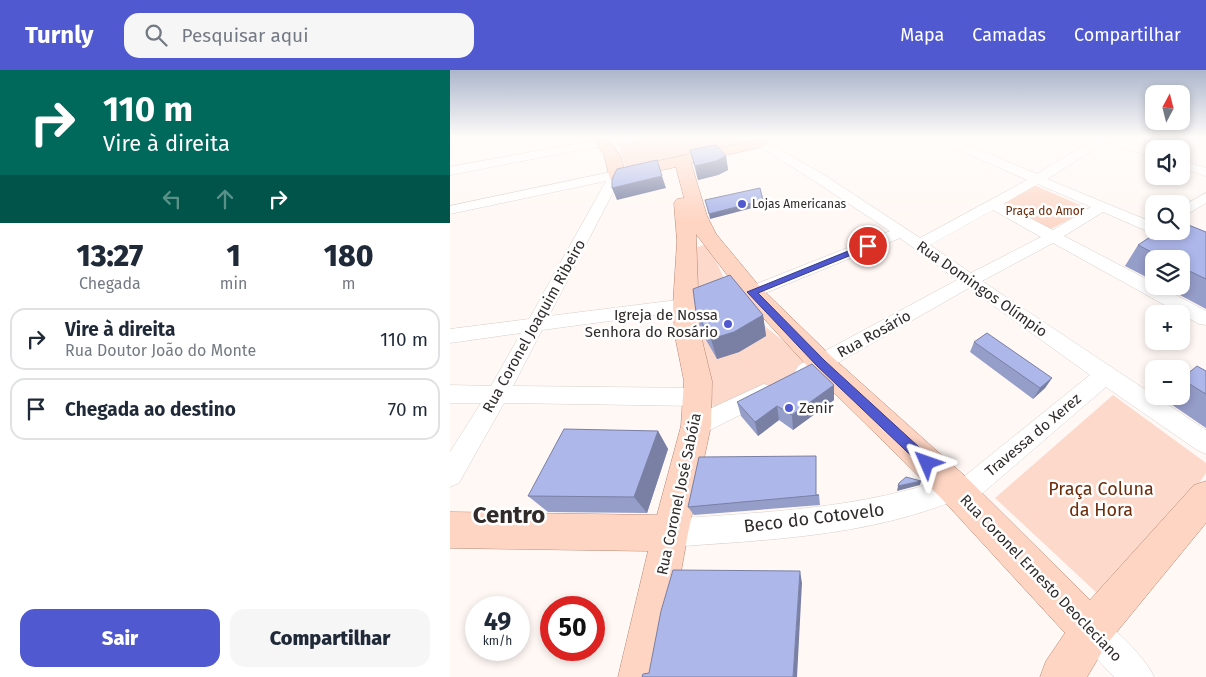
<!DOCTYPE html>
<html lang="pt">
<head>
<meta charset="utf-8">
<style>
	:root { --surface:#fff; --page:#f6f6f7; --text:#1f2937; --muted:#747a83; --line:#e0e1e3; --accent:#5059cf }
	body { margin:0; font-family:"Fira Sans",sans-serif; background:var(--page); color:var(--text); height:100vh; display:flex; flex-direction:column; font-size:19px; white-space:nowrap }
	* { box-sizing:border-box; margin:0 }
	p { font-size:16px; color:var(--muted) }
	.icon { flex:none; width:28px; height:28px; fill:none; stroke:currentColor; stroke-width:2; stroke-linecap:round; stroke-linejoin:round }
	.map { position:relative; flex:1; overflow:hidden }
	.side { display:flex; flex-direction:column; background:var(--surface); width:450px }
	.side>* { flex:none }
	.top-card { background:#00695c; color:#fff; overflow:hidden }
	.needle { width:32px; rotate:7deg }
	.tools { position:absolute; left:695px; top:15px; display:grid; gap:10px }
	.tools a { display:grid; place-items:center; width:45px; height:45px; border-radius:10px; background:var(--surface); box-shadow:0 2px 8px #0003; font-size:25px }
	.speed { position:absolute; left:15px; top:526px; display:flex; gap:10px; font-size:25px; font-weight:700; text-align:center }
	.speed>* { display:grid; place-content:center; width:65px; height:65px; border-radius:50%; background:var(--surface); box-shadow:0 2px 8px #0003; line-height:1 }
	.speed small { font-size:12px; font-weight:400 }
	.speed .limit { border:8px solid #d22; background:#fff; color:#111 }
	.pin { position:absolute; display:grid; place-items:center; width:42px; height:42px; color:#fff; margin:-21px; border:2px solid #fff; border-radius:50%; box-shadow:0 1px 5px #0007 }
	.me { position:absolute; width:55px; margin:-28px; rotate:313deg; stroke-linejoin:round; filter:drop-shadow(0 0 4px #0008) }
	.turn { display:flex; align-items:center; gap:18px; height:105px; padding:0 20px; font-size:22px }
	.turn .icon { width:65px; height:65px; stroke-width:2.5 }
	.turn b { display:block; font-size:35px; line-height:42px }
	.lanes { display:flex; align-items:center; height:48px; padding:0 20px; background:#0003; justify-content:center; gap:25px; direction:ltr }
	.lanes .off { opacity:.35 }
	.eta { display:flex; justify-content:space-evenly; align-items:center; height:85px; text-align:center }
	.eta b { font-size:30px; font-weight:800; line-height:35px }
	.action { display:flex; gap:10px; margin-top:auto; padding:10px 20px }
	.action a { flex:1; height:58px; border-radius:15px; background:var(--accent); color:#fff; font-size:20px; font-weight:800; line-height:58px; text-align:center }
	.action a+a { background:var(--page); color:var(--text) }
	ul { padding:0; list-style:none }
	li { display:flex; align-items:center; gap:15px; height:62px; margin:0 10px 8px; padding:0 10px; border:2px solid var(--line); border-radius:15px }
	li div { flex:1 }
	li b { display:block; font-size:19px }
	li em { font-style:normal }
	header { display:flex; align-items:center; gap:30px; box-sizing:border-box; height:70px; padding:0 25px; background:var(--accent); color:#fff }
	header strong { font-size:24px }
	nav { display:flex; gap:28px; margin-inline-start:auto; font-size:18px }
	.search { width:350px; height:45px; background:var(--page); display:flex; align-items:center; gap:12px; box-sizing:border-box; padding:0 18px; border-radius:15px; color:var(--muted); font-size:19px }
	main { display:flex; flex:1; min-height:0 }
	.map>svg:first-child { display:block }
	.green { fill:#fcd9cb }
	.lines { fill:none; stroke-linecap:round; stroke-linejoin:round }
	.minor-casing { stroke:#d8d0cc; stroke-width:1 }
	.major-casing { stroke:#b58672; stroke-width:1 }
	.minor { fill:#fff; fill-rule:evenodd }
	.major { fill:#fed4c2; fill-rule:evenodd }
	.wall { fill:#959dc9 }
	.shaded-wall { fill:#7980a4 }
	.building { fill:#adb7ea; stroke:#7980a4 }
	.route { fill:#5059cf; stroke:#343a87 }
	.poi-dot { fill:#5059cf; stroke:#fff; stroke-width:2 }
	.labels { text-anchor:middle; stroke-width:5; stroke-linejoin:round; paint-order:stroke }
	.far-poi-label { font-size:12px; fill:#2f2b2a; stroke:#fff; text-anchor:start }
	.far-park-label { font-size:12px; fill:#6d2c0a; stroke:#fff }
	.street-label { font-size:15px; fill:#2f2b2a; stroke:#fff }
	.poi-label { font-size:15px; fill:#2f2b2a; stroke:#fff; text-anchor:end }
	.near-park-label { font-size:18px; fill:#6d2c0a; stroke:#fff }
	.near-street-label { font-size:18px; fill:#2f2b2a; stroke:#fff }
	.near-district-label { font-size:24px; font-weight:bold; fill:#302a28; stroke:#fff }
</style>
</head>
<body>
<header>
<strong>Turnly</strong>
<div class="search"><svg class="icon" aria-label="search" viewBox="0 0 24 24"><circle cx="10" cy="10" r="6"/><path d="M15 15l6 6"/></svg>Pesquisar aqui</div>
<nav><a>Mapa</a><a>Camadas</a><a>Compartilhar</a></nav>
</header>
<main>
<section class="side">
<div class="top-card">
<div class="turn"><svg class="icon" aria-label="right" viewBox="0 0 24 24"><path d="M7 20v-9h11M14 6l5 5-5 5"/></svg><div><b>110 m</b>Vire à direita</div></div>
<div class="lanes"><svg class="icon off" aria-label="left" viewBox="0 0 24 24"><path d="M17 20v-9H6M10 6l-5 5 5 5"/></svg><svg class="icon off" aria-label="ahead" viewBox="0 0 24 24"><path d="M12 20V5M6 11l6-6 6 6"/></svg><svg class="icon" aria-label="right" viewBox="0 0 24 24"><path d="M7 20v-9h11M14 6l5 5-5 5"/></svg></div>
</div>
<div class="eta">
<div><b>13:27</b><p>Chegada</p></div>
<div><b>1</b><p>min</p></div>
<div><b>180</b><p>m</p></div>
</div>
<ul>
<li><svg class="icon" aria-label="right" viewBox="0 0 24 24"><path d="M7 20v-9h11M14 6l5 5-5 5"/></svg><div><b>Vire à direita</b><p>Rua Doutor João do Monte</p></div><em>110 m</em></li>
<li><svg class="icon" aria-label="arrive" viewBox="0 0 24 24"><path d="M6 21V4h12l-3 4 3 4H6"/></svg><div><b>Chegada ao destino</b></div><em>70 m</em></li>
</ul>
<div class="action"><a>Sair</a><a>Compartilhar</a></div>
</section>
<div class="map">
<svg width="756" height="607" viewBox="0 0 756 607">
	<rect width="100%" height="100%" fill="#fff8f5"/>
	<!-- green -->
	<path class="green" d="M197,68H291L296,73L176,99L168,74Z
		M584,115L639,139L595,162L547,137Z
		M255,175L267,193L275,211L316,257L369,300L265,352L243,210L244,178Z
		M663,325L756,393V403L664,539L545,428Z"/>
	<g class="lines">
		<defs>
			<path id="minor" d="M158,68H182L176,71L0,105V97Z
				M485,68H501L587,104L646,68H667L704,80V88L656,72L597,109L704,153V161L709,162H699L653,142L614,166L704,213V216H709L756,241V255L749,254L603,173L532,211L756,360V384L747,380L656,317L520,434L511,438L501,432C411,467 315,470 220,477L210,473L206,463L210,453L220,449C316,442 412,439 504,406L511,409L640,305L519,218L363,307L356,309L349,307L345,301L349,295L507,210L450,168L308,226L302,228L296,226L293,222L296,218L440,161L366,112L307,75L305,73L307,71H315L376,106L470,168L577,110L487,70ZM588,114L641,137L603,160L553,134ZM543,140L591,167L521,203L480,175Z
				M731,90L756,98V106L731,98Z
				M166,101L172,105L99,246L235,229L241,231L244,235L241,239L235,241L92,260L63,316L249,318L257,321L260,327L257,333L249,336L54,333L9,413L0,417V382L31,333H0V315L41,316L71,263L0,273V259L79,249L156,111L0,144V136Z
				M756,123V133L731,148V137Z
				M314,314L322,317L325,323L322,329L254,363L246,366L238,363L234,356L238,349Z
				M641,544C660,552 696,588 704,607H664L630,571L625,560L630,549Z"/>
			<path id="major" d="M143,68H158L170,85L174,98L311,69L316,70L318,73L316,76L241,93L257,146L266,164L310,217L381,286L516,407L640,530L744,415L756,411V453L656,575L637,607H590L596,591L615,563L492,429L361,300L294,227L246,164L248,219L247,235L251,266L262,311L261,356L238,463L212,607H168L198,481L0,478V442L207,445L231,356L234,311L225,266L223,235L227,171L224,133L227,129L234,128L226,97L166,110L160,109L154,85Z"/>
		</defs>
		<!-- minor casing -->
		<use href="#minor" class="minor-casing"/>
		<!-- major casing -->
		<use href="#major" class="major-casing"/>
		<!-- minor -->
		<use href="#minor" class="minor"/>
		<!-- major -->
		<use href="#major" class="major"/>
	</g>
	<!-- wall -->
	<path class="wall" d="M240,80L276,86L278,100L268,105L248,110Z
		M756,162V239L713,216H731V189H704V211L675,196L688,175Z
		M246,242L313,245L316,266L289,282L267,289L252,263Z
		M524,272L602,308L595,318L583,329L520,282Z
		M756,301V358L712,328L714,326H731V309Z
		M384,330L343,360L329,350L308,366L291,346L287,332Z
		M208,361L218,379L197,443L98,442L78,426Z
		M366,396V425H369L370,435L244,445L238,437Z"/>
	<!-- shaded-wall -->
	<path class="shaded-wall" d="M276,86L278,100L268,105L248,110L245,96Z
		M212,106L216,118L167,130L162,118Z
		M313,130L314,135L260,149L259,144Z
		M313,245L316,266L289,282L267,289L261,269Z
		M602,308L595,318L583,329L590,318Z
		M384,315V330L343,360L342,345Z
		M327,336L329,350L308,366L305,352Z
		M208,361L218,379L197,443L184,427Z
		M471,411L470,415L447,421L448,416Z
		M350,501L352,513L347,607H343Z"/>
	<!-- building -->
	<path class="building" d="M266,75L276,86L266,91L245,96L240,80Z
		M207,90L212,106L162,118V109L167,99Z
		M310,118L313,130L259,144L258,140L255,130Z
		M731,152L756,162V209L731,197V189H715L688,175L709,161H731Z
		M280,205L313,245L284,262L261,269L246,242L243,219Z
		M537,263L602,308L590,318L524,272Z
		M362,294L384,315L342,345L327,336L305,352L287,332Z
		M747,296L756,301V324L731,309Z
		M114,359L208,361L184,427L78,426Z
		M366,386V425H369L238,437L249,387Z
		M456,407L471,411L448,416L449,413Z
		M223,500L350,501L343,607H192L193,604L199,603L211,541Z"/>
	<!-- sky -->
	<linearGradient id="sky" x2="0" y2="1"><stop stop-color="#acb6cc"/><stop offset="0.44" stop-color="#fffcfa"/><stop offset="1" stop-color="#fffcfa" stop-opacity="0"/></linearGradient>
	<rect width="756" height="153" fill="url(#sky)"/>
	<!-- route -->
	<path class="route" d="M418,173L422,176L421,177L308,223L375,291L482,389L484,393L482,397L477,399L473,397L367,296L297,222Z"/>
	<!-- markers -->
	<g class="poi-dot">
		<circle cx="292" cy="134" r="5"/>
		<circle cx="278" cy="254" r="5"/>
		<circle cx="339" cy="338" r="5"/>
	</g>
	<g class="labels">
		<!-- far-poi labels -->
		<g class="far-poi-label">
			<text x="302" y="138">Lojas Americanas</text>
		</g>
		<!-- far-park labels -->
		<g class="far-park-label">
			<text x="595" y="145">Praça do Amor</text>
		</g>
		<!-- street labels -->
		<g class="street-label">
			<text transform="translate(532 219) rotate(35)" y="5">Rua Domingos Olímpio</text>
			<text transform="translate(84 256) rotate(-61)" y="5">Rua Coronel Joaquim Ribeiro</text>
			<text transform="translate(424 264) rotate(-29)" y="5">Rua Rosário</text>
			<text transform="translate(583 365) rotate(-40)" y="5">Travessa do Xerez</text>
			<text transform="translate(229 424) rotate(-78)" y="5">Rua Coronel José Sabóia</text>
			<text transform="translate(591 508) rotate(46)" y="5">Rua Coronel Ernesto Deocleciano</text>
		</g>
		<!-- poi labels -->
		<g class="poi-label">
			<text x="268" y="250">Igreja de Nossa<tspan x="268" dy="17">Senhora do Rosário</tspan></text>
			<text x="349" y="343" text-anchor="start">Zenir</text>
		</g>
		<!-- near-park labels -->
		<g class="near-park-label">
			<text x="651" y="425">Praça Coluna<tspan x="651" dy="21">da Hora</tspan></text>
		</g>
		<!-- near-street labels -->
		<g class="near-street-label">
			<text transform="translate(364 448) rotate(-7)" y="6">Beco do Cotovelo</text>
		</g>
		<!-- near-district labels -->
		<g class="near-district-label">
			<text x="59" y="453">Centro</text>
		</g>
	</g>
</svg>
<div class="tools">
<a><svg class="needle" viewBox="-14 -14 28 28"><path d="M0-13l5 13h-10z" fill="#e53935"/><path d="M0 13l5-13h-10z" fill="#747a83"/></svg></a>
<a><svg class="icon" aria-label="sound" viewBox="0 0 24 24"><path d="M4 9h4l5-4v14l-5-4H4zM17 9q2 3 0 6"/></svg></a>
<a><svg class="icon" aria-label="search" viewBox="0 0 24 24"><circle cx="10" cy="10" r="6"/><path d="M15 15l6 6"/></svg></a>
<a><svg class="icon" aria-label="layers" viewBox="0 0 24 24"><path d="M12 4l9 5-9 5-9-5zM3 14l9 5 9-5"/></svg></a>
<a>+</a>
<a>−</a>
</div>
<div class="speed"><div>49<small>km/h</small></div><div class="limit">50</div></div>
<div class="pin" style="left:418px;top:176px;background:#d93025"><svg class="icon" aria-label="arrive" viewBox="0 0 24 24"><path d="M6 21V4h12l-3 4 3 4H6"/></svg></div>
<svg class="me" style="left:477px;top:393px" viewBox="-20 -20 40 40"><path d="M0-17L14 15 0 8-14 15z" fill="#5059cf" stroke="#fff" stroke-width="4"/></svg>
</div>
</main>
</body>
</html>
